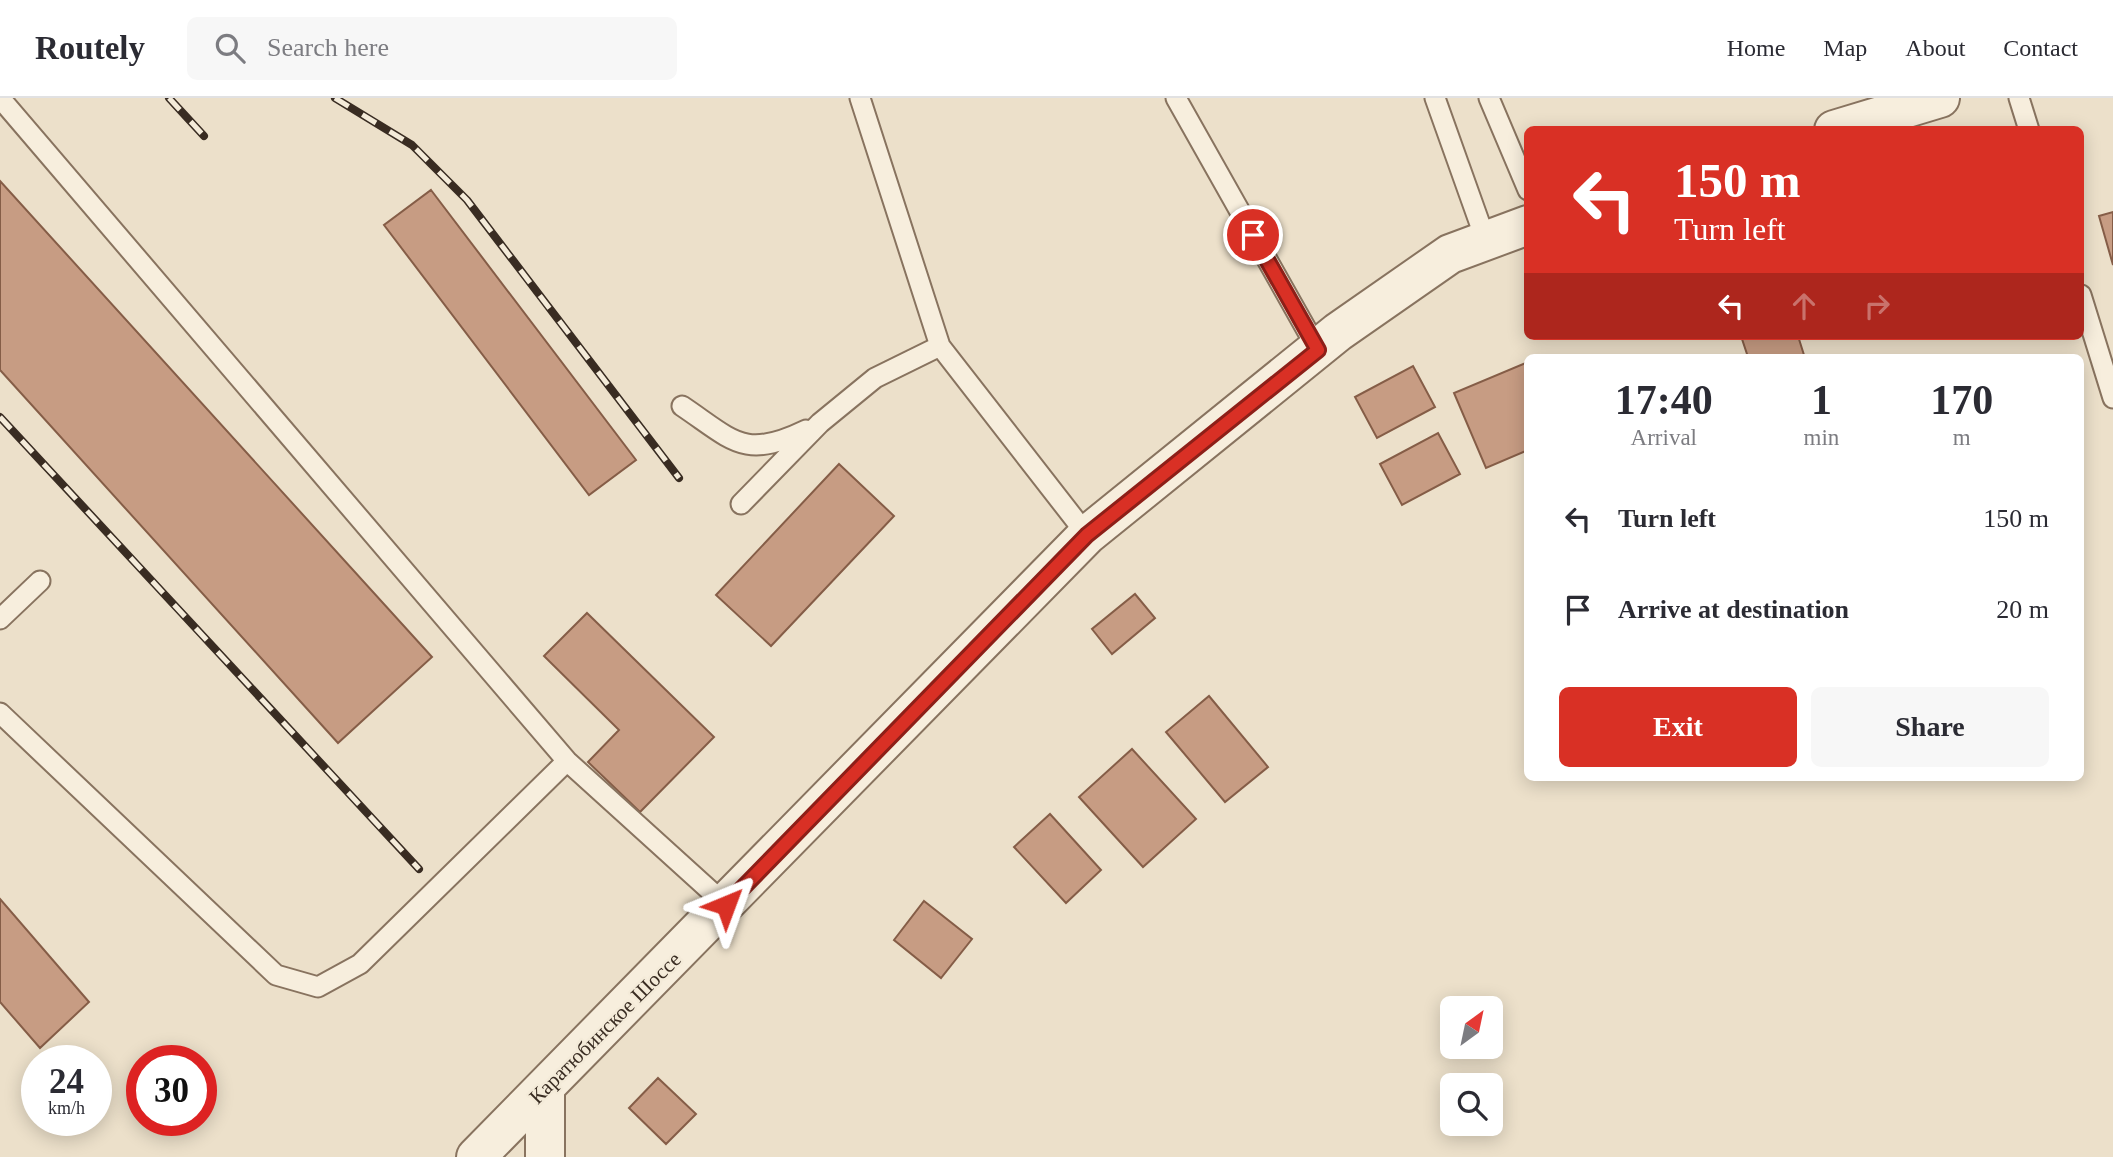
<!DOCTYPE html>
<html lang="en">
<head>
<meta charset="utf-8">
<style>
	:root { --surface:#fff; --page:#f7f7f7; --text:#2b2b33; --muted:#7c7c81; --line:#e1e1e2; --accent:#d93025 }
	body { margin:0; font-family:"Times New Roman",serif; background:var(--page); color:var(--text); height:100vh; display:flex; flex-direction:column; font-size:26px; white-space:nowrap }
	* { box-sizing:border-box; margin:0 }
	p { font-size:23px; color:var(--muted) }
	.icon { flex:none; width:38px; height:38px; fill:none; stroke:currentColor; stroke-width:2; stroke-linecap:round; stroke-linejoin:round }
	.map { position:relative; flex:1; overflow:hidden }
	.drawer { position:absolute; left:1524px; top:256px; width:560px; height:427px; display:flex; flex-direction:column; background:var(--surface); border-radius:10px; box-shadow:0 4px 18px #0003 }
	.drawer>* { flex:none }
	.hud { position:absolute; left:1524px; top:28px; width:560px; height:214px; border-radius:10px; box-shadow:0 4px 18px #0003; background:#d93025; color:#fff; overflow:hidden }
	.needle { width:46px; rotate:33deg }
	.controls { position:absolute; left:1440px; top:898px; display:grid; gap:14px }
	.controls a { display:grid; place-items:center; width:63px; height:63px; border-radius:10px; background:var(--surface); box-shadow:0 4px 18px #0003; font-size:35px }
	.speed { position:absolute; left:21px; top:947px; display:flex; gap:14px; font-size:35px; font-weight:700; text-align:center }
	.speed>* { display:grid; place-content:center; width:91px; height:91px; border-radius:50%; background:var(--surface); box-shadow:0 4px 18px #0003; line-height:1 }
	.speed small { font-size:18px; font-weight:400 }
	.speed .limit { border:10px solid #d22; background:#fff; color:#111 }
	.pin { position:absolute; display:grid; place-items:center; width:60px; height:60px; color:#fff; margin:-30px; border:4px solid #fff; border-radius:50%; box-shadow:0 2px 7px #0007 }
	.me { position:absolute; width:77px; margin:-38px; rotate:44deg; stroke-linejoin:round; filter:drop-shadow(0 0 5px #0008) }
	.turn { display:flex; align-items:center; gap:24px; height:147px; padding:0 35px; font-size:32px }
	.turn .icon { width:91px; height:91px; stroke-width:2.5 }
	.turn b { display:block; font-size:49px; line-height:60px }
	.lanes { display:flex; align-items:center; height:66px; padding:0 35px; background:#0003; justify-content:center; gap:35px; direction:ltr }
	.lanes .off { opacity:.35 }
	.eta { display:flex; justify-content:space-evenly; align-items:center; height:119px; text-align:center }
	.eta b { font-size:42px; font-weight:800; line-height:49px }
	.action { display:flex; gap:14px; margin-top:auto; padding:14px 35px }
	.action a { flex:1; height:80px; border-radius:10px; background:var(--accent); color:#fff; font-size:28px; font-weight:800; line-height:80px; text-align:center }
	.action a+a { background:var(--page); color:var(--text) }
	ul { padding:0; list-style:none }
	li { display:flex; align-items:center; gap:21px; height:91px; padding:0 35px }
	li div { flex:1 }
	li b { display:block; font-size:26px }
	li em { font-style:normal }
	header { display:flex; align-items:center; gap:42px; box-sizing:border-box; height:98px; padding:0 35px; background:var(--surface); border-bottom:2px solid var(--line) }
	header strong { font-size:33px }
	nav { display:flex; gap:38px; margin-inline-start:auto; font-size:24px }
	.search { width:490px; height:63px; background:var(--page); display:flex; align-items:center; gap:18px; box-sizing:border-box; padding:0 24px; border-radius:10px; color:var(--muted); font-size:26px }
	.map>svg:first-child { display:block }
	.building { fill:#c79c83; stroke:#855d47; stroke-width:2 }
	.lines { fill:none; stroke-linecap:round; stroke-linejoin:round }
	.lane-casing { stroke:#88735f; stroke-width:23 }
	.street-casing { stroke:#88735f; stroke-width:42 }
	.lane { stroke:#f7eedd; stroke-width:19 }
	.street { stroke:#f7eedd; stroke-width:38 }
	.rail-casing { stroke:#392c22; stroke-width:8 }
	.rail { stroke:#f4ebd9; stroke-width:5; stroke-dasharray:16; stroke-linecap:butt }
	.route-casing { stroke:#8d1f18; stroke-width:18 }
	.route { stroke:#d93025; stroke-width:12 }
	.labels { text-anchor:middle; stroke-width:5; stroke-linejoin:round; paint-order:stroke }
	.street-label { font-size:21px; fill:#392c22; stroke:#f4ebd9 }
</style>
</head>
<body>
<header>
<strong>Routely</strong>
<div class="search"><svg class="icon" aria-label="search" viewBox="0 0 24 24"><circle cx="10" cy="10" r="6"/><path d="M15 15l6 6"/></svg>Search here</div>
<nav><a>Home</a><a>Map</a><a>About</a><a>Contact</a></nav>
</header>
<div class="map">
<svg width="2113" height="1059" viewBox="0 0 2113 1059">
	<rect width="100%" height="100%" fill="#ece0ca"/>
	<!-- building -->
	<path class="building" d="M0,83L432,559L338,645L0,272Z
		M431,92L636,362L589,397L384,127Z
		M2113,114V167L2099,118Z
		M1741,238H1798L1804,257L1748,259Z
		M1528,264V352L1486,370L1454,295Z
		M1413,268L1435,309L1377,340L1355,299Z
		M1438,335L1460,376L1402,407L1380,366Z
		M839,366L894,418L771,548L716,497Z
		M1135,496L1155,520L1112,556L1092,531Z
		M587,515L714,639L640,714L588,664L619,632L544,558Z
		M1209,598L1268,669L1225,704L1166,634Z
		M1132,651L1196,721L1143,769L1079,699Z
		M1050,716L1101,772L1066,805L1014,749Z
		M0,801L89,904L40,950L0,904Z
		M924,803L972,841L941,880L894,842Z
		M658,980L696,1016L666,1046L629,1010Z"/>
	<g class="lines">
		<defs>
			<path id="lane" d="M0,0L567,663L726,807
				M860,0L940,248L1087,437
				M1176,0L1318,252
				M1435,0L1486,143
				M1489,0L1528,92
				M2019,0L2029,32
				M2081,197L2113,300
				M682,308C734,343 744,362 806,332
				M741,406L820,325L875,280L940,248
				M0,521L40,483
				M0,615L276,877L318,889L360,866L567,663"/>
			<path id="street" d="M1834,32L1940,0
				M545,992V1059
				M476,1059L1087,437L1338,234L1450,156L1528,127"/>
		</defs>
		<!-- lane casing -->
		<use href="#lane" class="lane-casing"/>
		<!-- street casing -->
		<use href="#street" class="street-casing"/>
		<!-- lane -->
		<use href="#lane" class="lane"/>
		<!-- street -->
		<use href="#street" class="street"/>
		<defs>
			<path id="rail" d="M169,0L204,38
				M335,0L412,47L467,102L679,380
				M0,319L419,771"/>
		</defs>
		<!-- rail casing -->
		<use href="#rail" class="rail-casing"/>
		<!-- rail -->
		<use href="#rail" class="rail"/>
	</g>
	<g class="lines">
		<defs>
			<path id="route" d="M726,807L1087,437L1318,252L1253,137"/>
		</defs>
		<!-- route casing -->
		<use href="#route" class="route-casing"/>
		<!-- route -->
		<use href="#route" class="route"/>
	</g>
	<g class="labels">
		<!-- street labels -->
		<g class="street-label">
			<text transform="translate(605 930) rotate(-45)" y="7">Каратюбинское Шоссе</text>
		</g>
	</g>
</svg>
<div class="controls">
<a><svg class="needle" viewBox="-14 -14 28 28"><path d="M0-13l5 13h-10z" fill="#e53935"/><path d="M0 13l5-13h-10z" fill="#7c7c81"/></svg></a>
<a><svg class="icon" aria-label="search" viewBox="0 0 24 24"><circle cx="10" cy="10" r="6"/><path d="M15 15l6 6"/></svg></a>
</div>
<div class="speed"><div>24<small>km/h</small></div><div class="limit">30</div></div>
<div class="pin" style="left:1253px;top:137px;background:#d93025"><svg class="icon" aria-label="arrive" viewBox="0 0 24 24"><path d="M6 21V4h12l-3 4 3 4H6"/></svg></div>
<svg class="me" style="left:726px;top:807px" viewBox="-20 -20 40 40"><path d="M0-17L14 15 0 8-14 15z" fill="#d93025" stroke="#fff" stroke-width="4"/></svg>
<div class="hud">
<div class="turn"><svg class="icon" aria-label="left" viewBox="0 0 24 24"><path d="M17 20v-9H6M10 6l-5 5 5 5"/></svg><div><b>150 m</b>Turn left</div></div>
<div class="lanes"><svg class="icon" aria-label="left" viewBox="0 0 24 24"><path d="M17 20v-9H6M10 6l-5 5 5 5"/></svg><svg class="icon off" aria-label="ahead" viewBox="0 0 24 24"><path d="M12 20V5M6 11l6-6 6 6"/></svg><svg class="icon off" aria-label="right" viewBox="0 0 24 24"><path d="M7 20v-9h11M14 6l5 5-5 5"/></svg></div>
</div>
<section class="drawer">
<div class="eta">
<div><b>17:40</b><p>Arrival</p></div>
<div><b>1</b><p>min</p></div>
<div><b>170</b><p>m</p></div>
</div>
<ul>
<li><svg class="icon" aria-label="left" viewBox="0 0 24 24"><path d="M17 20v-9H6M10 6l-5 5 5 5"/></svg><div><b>Turn left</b></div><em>150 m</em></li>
<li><svg class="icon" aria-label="arrive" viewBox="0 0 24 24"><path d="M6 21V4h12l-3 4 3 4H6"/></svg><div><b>Arrive at destination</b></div><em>20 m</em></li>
</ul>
<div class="action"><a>Exit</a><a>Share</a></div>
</section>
</div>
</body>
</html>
